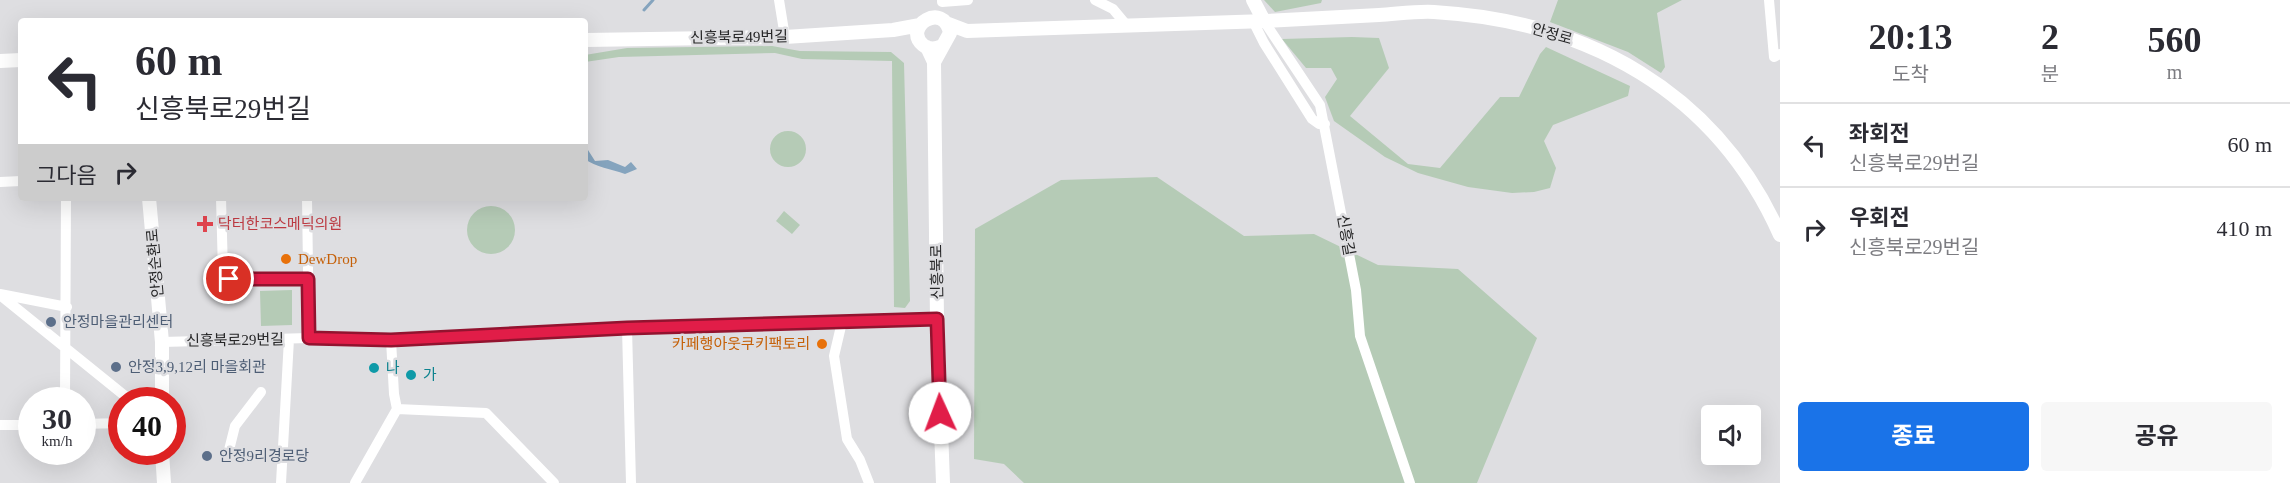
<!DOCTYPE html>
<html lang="ko">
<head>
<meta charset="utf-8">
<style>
	:root { --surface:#fff; --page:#f7f7f7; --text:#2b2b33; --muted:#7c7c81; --line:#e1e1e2; --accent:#1a73e8 }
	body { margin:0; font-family:"Times New Roman","Noto Sans KR",serif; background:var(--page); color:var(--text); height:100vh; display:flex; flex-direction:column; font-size:22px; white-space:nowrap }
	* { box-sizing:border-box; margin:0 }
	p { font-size:20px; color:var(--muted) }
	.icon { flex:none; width:33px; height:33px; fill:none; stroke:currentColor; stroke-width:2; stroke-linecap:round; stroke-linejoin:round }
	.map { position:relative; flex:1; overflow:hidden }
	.side { display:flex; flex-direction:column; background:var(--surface); width:510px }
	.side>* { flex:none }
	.banner { position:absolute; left:18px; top:18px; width:570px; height:183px; border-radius:6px; box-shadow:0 6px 24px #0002; background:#fff; color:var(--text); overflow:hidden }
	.controls { position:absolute; left:1701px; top:405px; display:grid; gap:12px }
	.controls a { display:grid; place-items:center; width:60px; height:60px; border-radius:6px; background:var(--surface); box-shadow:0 6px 24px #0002; font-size:30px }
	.speed { position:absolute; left:18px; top:387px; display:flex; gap:12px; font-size:30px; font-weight:700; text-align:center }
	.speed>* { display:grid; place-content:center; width:78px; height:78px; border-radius:50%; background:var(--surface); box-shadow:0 6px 24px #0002; line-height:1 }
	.speed small { font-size:15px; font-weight:400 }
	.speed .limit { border:9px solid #d22; background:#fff; color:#111 }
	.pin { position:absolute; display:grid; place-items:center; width:51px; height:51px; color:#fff; margin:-26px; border:3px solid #fff; border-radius:50%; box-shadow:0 2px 6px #0007 }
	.me { position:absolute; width:66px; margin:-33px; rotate:358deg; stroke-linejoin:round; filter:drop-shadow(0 0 4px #0008) }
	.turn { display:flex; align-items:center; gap:21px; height:126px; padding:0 18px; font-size:27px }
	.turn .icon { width:78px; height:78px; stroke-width:2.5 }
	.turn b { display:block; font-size:42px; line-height:51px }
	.then { display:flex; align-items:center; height:57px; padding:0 18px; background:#0003; gap:12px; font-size:22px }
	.eta { display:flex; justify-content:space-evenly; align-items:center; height:102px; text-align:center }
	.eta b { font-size:36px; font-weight:700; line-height:42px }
	.action { display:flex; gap:12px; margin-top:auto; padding:12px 18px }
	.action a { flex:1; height:69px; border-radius:6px; background:var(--accent); color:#fff; font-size:24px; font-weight:700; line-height:69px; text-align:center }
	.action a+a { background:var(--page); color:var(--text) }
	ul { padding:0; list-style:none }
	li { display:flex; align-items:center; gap:18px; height:84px; padding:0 18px; border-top:2px solid var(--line) }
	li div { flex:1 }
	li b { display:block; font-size:22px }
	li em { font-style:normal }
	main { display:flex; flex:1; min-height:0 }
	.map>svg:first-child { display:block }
	.green { fill:#b5cbb6 }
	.water { fill:#85a4be }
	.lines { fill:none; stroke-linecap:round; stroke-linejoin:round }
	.stream { stroke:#85a4be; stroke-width:3 }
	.street { stroke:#fff; stroke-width:10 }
	.secondary { stroke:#fff; stroke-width:14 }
	.route-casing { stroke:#92132f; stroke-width:15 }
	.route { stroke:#e11d48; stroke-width:10 }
	.health-dot { fill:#e0444e; stroke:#dedee1; stroke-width:2 }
	.food-dot { fill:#e8710a; stroke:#dedee1; stroke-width:2 }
	.service-dot { fill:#5c6f8a; stroke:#dedee1; stroke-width:2 }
	.culture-dot { fill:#0f9aa8; stroke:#dedee1; stroke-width:2 }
	.labels { text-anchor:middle; stroke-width:5; stroke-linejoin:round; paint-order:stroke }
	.street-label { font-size:15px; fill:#262627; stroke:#dedee1 }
	.health-label { font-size:15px; fill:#be3a42; stroke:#dedee1; text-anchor:start }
	.food-label { font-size:15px; fill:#c56008; stroke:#dedee1; text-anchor:start }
	.service-label { font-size:15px; fill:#4e5e75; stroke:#dedee1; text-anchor:start }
	.culture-label { font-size:15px; fill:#0d838f; stroke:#dedee1; text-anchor:start }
</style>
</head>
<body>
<main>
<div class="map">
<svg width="1780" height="483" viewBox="0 0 1780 483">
	<rect width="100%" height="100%" fill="#dedee1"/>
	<!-- green -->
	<path class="green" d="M1264,0H1322L1321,3L1275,12Z
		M1558,0H1682L1657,13L1665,67L1661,73L1628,52L1550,22Z
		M1352,37L1379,38L1389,68L1350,116L1408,164L1440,168L1500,97H1519L1540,54L1546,47L1630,86L1628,96L1553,125L1544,141L1556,168L1550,188L1534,192L1512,193L1468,187L1418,173L1385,157L1334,121L1325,97L1337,79L1331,68H1306L1282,39Z
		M772,46L800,51L891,52L904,63L910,301L905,308L894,307L892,61L802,59L775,53L619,57L585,62V55L627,48Z
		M770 149a18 18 0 1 1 36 0a18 18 0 1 1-36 0Z
		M1157,177L1244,236L1314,234L1378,265L1458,269L1537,338L1477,483H1024L1004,464L974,459L975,229L1061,180Z
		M467 230a24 24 0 1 1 48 0a24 24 0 1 1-48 0Z
		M784,211L800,225L792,234L776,221Z
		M292,290V325L261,326L260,291Z"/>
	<!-- water -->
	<path class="water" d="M585,150H588L595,161L608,160L625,167L631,162L637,169L625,174C612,169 595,167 585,159Z"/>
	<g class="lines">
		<!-- stream -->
		<path class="stream" d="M644,10L653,0"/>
		<!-- street -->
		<path class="street" d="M779,0L785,37
			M942,0V2L968,0
			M1095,0L1113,9L1128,27
			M1769,0L1774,57L1780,54
			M1253,21L1264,43L1312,119L1319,124H1325
			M1264,21L1320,105L1356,290L1360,336L1410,483
			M0,182L21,181
			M221,198L223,272L229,279H308
			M307,198L309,338
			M0,294L67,307
			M0,295L130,400
			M842,322L834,356L847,439L860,460L869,483
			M627,328L631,483
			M391,340L394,394L397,409
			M162,342L309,338L391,340L627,328L937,319
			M65,400L66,198
			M397,409L486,413L554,483
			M82,424L122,423
			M0,425H32
			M229,450L235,426L261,392
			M281,483L289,339
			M355,483L397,409"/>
		<!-- secondary -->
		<path class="secondary" d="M1253,0L1264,21
			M946,23L967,31C1066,28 1166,25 1266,21C1304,19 1342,17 1379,15C1397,14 1416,11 1434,12C1587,21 1716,91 1780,235
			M585,40L785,37L893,30L920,25
			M927,47L934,62L937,319L943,483
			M0,61L21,60
			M934,62L950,33C944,0 902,27 923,45C929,50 936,49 942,46
			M149,198L162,342V400
			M162,452L164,483"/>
	</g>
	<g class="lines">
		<defs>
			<path id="route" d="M229,279H308L309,338L391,340L627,328L937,319L940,413"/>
		</defs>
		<!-- route casing -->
		<use href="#route" class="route-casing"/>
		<!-- route -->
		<use href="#route" class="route"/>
	</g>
	<!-- markers -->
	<path class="health-dot" d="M202 215h6v6h6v6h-6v6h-6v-6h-6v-6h6z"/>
	<g class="food-dot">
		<circle cx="286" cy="259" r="6"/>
		<circle cx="822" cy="344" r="6"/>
	</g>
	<g class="service-dot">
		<circle cx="51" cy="322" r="6"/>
		<circle cx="116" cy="367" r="6"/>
		<circle cx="207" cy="456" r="6"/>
	</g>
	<g class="culture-dot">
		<circle cx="374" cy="368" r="6"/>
		<circle cx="411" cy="375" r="6"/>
	</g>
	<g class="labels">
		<!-- street labels -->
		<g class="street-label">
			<text transform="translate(1552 34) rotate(16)" y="5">안정로</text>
			<text transform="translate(739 37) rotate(-1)" y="5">신흥북로49번길</text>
			<text transform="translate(1346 235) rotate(80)" y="5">신흥길</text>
			<text transform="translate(155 263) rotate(-95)" y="5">안정순환로</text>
			<text transform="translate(937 272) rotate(-91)" y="5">신흥북로</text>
			<text transform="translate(235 340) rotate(-1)" y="5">신흥북로29번길</text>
		</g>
		<!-- health labels -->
		<g class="health-label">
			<text x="218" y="229">닥터한코스메딕의원</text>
		</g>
		<!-- food labels -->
		<g class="food-label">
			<text x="298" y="264">DewDrop</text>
			<text x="810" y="349" text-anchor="end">카페행아웃쿠키팩토리</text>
		</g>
		<!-- service labels -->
		<g class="service-label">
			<text x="63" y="327">안정마을관리센터</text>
			<text x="128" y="372">안정3,9,12리 마을회관</text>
			<text x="219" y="461">안정9리경로당</text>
		</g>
		<!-- culture labels -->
		<g class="culture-label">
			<text x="386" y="373">나</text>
			<text x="423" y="380">가</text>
		</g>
	</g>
</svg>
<div class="controls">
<a><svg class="icon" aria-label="sound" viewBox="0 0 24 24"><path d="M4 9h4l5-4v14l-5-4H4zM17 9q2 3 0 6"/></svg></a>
</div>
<div class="speed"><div>30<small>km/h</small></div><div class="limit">40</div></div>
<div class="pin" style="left:229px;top:279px;background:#d93025"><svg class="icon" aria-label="arrive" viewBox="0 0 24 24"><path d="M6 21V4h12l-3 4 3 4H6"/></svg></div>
<svg class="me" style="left:940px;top:413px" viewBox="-20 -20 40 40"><circle r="19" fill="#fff"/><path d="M0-13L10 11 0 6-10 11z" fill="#e11d48"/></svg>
<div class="banner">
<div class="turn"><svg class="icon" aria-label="left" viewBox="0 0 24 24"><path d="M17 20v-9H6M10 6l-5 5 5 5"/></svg><div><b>60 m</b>신흥북로29번길</div></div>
<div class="then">그다음<svg class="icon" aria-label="right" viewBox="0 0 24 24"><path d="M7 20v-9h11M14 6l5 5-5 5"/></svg></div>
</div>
</div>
<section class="side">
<div class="eta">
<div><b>20:13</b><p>도착</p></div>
<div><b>2</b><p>분</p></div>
<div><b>560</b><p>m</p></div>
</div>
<ul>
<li><svg class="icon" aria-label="left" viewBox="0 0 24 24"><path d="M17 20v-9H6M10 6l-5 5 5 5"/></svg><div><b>좌회전</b><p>신흥북로29번길</p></div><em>60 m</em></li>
<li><svg class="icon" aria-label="right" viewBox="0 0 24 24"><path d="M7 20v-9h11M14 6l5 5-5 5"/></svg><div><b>우회전</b><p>신흥북로29번길</p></div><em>410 m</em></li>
</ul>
<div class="action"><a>종료</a><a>공유</a></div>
</section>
</main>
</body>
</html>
